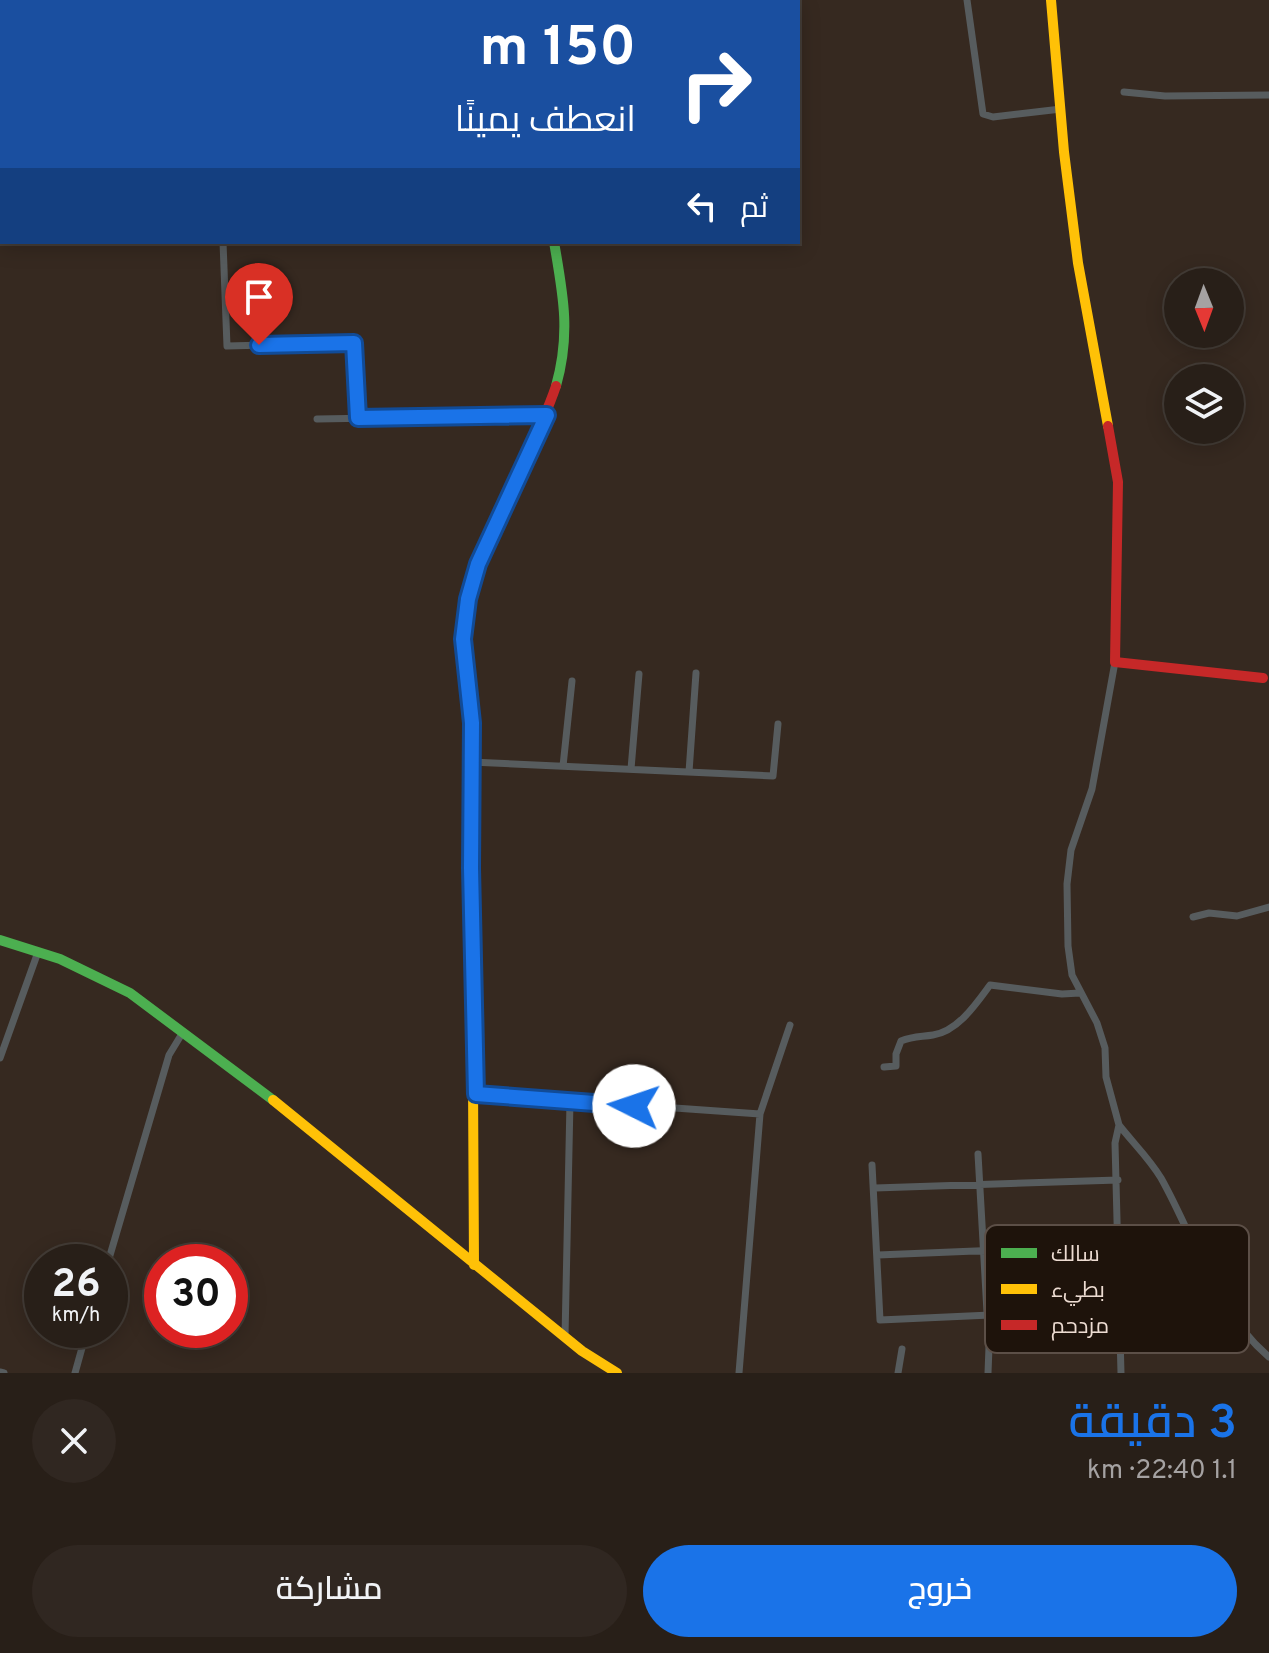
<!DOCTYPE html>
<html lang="ar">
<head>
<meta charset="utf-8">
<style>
	:root { --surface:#281f18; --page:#302721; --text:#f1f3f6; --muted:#a5a2a2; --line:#443d37; --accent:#1a73e8 }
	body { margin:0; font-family:Overpass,Cairo,sans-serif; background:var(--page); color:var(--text); direction:rtl; height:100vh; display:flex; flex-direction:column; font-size:30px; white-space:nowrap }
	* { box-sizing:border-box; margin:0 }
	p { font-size:26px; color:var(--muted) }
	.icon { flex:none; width:44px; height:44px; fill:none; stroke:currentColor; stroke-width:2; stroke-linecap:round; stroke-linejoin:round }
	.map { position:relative; height:1373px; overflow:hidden; direction:ltr }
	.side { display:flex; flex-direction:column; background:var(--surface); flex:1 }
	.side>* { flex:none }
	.top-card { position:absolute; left:0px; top:0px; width:800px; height:244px; box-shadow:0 4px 20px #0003,0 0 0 2px var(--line); direction:rtl; background:#1a4fa0; color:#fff; overflow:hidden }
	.needle { width:52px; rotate:179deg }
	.fabs { position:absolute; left:1164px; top:268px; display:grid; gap:16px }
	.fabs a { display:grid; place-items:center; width:80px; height:80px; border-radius:50%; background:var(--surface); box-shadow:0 4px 20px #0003,0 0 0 2px var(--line); font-size:40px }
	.speed { position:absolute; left:24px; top:1244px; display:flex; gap:16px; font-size:40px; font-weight:700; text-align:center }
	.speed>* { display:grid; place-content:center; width:104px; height:104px; border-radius:50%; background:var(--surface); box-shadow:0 4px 20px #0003,0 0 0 2px var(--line); line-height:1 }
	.speed small { font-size:20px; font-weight:400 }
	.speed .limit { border:12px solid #d22; background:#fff; color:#111 }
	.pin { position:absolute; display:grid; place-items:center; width:68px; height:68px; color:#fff; margin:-82px -34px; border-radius:50% 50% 50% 0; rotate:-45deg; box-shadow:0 0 8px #0007 }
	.pin .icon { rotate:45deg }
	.me { position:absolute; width:88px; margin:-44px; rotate:274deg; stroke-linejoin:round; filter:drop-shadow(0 0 6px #0008) }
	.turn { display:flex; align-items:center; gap:28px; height:168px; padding:0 32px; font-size:36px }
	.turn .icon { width:104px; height:104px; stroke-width:2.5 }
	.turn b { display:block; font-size:56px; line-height:68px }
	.then { display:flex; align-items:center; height:76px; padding:0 32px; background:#0003; gap:16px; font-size:30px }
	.round { display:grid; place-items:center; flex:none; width:84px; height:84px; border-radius:42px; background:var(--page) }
	.overview { display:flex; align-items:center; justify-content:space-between; height:136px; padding:0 32px }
	h1 { font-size:48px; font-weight:600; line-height:60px; color:var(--accent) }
	.primary-button { display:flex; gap:16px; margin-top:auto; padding:16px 32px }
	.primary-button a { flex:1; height:92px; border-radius:48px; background:var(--accent); color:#fff; font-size:32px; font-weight:600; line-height:92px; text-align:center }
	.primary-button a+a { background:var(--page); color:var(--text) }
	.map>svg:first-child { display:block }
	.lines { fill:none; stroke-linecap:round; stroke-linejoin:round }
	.street { stroke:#575c5e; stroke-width:7 }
	.fast { stroke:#4caf50; stroke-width:10 }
	.slow { stroke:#ffc107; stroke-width:10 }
	.jam { stroke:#c62828; stroke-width:10 }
	.route-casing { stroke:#114b97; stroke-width:20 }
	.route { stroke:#1a73e8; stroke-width:14 }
	.key { fill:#1e130b; stroke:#5c4f47; stroke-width:2 }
	.key-label { font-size:22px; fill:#eddcd2 }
</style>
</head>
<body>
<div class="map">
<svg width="1269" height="1373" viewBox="0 0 1269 1373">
	<rect width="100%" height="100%" fill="#362920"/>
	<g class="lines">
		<!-- street -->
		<path class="street" d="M9,0L10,2
			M210,0V2
			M311,0V2
			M431,0V2
			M497,0V2
			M967,0L983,114L993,117L1061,109
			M1124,92L1165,96L1269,95
			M223,242L227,346L354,343L358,418
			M317,419L547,415
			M1115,662L1092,789L1071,850L1067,884L1068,946L1072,975L1097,1023L1105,1048L1106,1077L1119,1125L1115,1143L1121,1373
			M471,762L773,776L778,724
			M563,766L572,681
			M631,769L639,674
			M689,772L696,673
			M1193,917L1209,913L1237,916L1269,907
			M0,1058L38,952
			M884,1067L896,1066V1054L901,1041C913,1036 920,1037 933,1035C958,1031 976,1004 990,985L1062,994L1080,993
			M476,1094L760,1114
			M1119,1125C1133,1143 1149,1158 1161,1178C1196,1240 1213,1309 1269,1357
			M978,1154L989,1347L988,1373
			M872,1165L880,1320L1121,1309
			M875,1188L1118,1180
			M878,1255L1118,1245
			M108,1262L169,1055L183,1032
			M565,1337L570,1102
			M0,1372L4,1373
			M75,1373L87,1330
			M739,1373L760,1114L790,1025
			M898,1373L902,1349"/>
		<!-- fast -->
		<path class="fast" d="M156,2L161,0
			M554,242C563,294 571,333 556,386
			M0,940L60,959L130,993L273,1100"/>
		<!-- slow -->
		<path class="slow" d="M1051,0L1064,152L1078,263L1108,426
			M0,72L2,71
			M471,711L474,1265
			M273,1100L582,1351L617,1373"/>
		<!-- jam -->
		<path class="jam" d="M525,0V2
			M132,2L136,0
			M0,61L2,60
			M1108,426L1118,482L1115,662L1263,678
			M471,711C470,686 462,662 464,638C469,548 528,469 556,386"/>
	</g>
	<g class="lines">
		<defs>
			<path id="route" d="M259,345L354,343L358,418L547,415L478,564L468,599L463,639L472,723L471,868L476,1094L634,1106"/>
		</defs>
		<!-- route casing -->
		<use href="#route" class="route-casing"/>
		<!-- route -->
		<use href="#route" class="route"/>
	</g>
	<!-- legend -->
	<rect x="985" y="1225" width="264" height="128" rx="12" class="key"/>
	<rect x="1001" y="1248" width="36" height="10" fill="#4caf50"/>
	<rect x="1001" y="1284" width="36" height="10" fill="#ffc107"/>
	<rect x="1001" y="1320" width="36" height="10" fill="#c62828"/>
	<g class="key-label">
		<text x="1051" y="1261">سالك</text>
		<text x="1051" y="1297">بطيء</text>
		<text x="1051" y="1333">مزدحم</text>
	</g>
</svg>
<div class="fabs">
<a><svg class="needle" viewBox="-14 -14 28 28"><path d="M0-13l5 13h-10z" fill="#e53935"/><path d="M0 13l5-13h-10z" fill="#a5a2a2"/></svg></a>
<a><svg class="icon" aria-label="layers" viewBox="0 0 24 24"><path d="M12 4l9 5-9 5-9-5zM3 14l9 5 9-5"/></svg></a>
</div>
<div class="speed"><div>26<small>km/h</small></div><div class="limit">30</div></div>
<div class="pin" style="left:259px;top:345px;background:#d93025"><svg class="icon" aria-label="arrive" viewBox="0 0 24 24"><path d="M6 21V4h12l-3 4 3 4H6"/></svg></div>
<svg class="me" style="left:634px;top:1106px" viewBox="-20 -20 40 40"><circle r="19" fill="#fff"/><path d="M0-13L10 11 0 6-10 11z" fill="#1a73e8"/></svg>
<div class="top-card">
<div class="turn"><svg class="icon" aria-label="right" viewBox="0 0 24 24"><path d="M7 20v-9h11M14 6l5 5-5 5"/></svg><div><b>150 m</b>انعطف يمينًا</div></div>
<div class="then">ثم<svg class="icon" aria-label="left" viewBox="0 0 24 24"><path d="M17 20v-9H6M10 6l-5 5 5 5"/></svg></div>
</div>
</div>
<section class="side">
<div class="overview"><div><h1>3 دقيقة</h1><p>1.1 km · 22:40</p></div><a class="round"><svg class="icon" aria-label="close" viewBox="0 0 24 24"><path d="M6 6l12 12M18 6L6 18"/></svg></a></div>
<div class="primary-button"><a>خروج</a><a>مشاركة</a></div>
</section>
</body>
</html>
